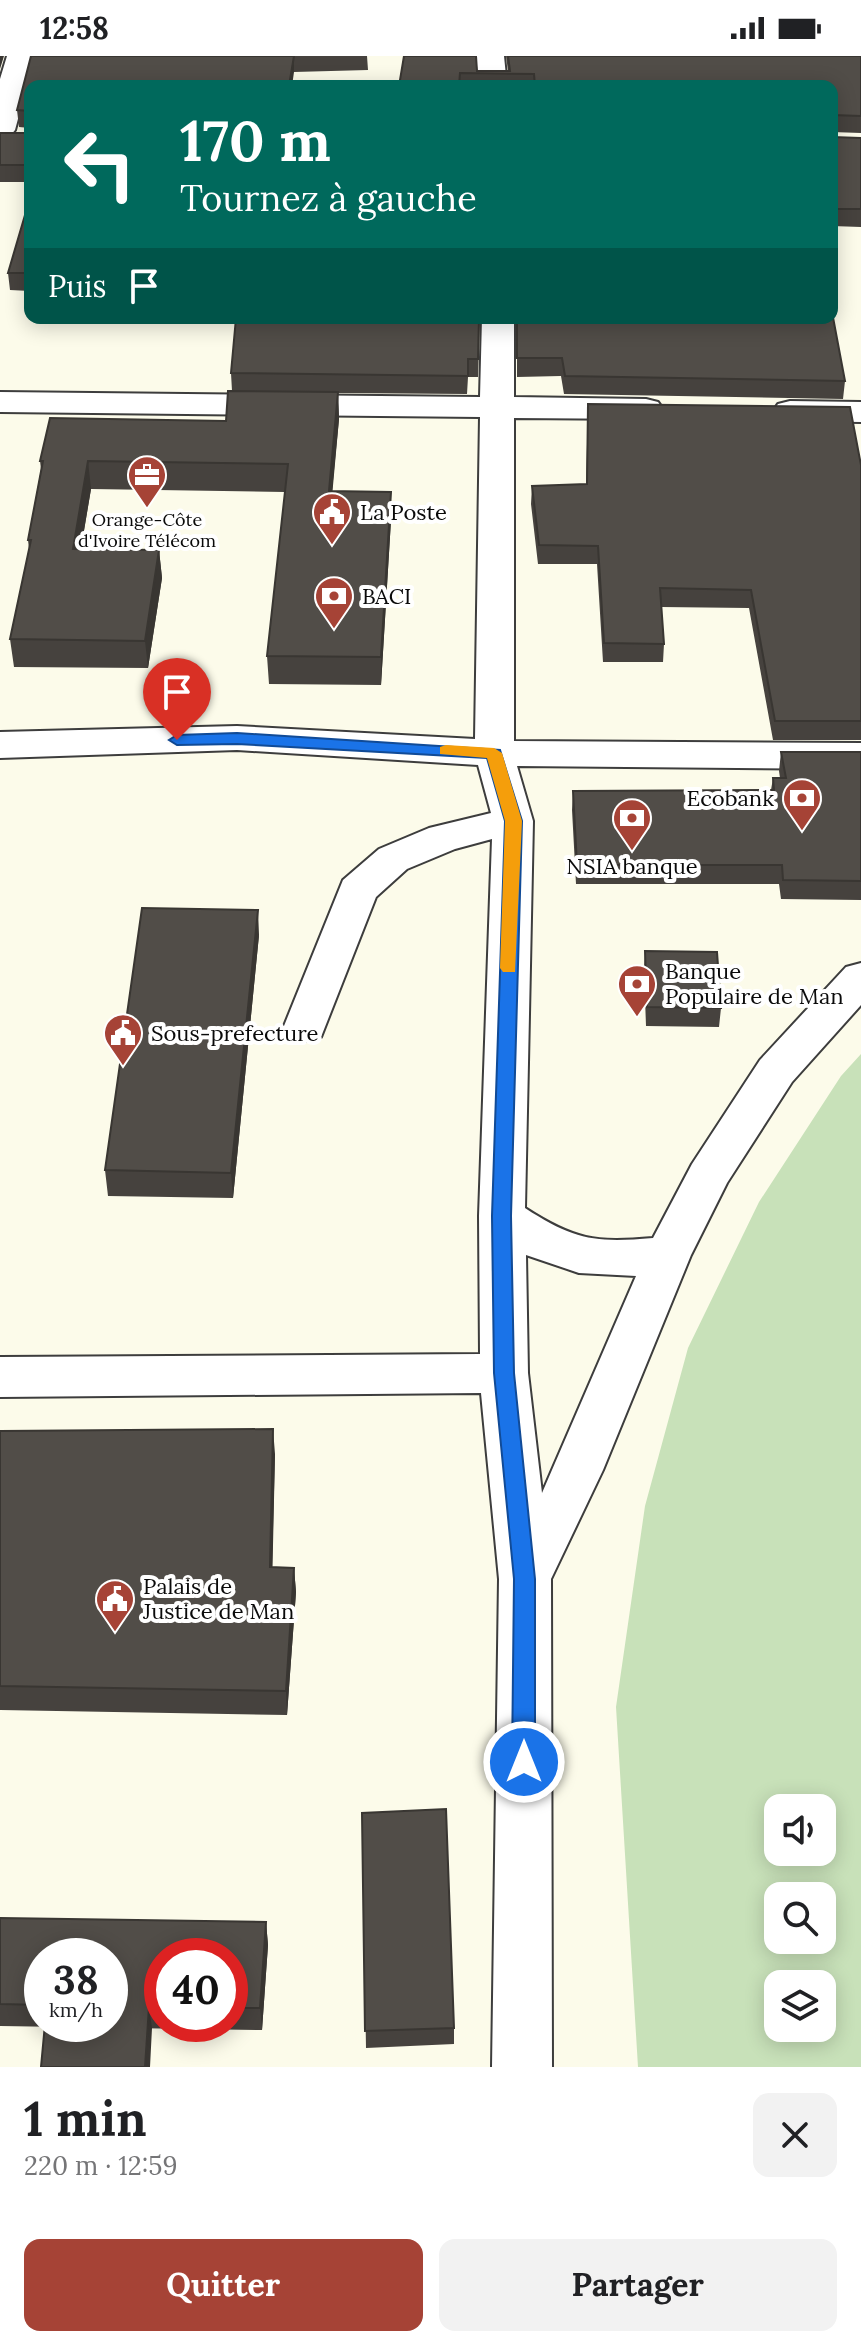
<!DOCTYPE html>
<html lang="fr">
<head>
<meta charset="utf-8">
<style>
	:root { --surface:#fff; --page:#f2f2f2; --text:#202124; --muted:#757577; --accent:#a64336 }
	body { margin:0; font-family:Lora,serif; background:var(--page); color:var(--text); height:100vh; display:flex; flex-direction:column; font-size:30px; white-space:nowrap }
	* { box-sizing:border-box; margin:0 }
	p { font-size:26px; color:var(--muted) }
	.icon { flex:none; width:44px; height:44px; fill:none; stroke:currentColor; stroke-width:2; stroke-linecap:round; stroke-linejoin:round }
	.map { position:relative; height:2011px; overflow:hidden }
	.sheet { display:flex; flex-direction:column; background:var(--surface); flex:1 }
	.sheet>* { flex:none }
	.guide { position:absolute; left:24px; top:24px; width:814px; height:244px; border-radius:16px; box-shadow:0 4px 20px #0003; background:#00695c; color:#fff; overflow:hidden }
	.controls { position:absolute; left:764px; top:1738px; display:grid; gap:16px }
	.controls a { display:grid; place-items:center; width:72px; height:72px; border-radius:16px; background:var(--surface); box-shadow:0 4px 20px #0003; font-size:40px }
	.speed { position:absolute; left:24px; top:1882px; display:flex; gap:16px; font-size:40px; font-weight:700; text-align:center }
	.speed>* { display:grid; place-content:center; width:104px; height:104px; border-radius:50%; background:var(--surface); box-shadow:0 4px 20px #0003; line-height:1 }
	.speed small { font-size:20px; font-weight:400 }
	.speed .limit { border:12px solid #d22; background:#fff; color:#111 }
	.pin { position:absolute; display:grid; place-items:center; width:68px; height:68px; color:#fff; margin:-82px -34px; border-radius:50% 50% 50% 0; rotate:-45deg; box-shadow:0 0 8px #0007 }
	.pin .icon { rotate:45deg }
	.me { position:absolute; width:88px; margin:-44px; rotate:0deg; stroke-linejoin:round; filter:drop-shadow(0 0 6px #0008) }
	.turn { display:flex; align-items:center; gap:28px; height:168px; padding:0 24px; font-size:36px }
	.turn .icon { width:104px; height:104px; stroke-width:2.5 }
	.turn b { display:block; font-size:56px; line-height:68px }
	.then { display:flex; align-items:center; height:76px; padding:0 24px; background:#0003; gap:16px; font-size:30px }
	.round { display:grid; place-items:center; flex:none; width:84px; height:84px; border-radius:16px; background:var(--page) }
	.head { display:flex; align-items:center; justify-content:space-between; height:136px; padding:0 24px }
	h1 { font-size:48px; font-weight:700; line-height:60px }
	.button { display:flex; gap:16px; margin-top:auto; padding:16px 24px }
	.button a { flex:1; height:92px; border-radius:16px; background:var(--accent); color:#fff; font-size:32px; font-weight:700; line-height:92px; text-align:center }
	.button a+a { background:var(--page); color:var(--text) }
	.status { display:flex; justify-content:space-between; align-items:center; height:56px; padding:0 40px; background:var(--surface); direction:ltr }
	.status svg { height:22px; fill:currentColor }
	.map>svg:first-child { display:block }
	.green { fill:#c8e1b9; fill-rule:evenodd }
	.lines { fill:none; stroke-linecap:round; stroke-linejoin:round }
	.minor-casing { stroke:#3d3d3d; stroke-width:4 }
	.minor { fill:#fff; fill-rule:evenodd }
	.wall { fill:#46423e; fill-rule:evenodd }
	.shaded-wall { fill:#393632 }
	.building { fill:#514d48; stroke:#393632; stroke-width:2 }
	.route { fill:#1a73e8; stroke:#114b97; stroke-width:2 }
	.slow { fill:#f59e0b }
	.labels { text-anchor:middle; stroke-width:8; stroke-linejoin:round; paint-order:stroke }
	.far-poi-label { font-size:18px; fill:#0a0a0a; stroke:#fff }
	.poi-label { font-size:22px; fill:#0a0a0a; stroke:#fff; text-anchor:start }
</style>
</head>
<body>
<div class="status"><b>12:58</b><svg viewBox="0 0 49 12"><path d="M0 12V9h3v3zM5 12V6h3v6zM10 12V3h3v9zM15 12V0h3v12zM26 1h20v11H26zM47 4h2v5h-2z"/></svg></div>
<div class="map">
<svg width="861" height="2011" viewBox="0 0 861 2011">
	<rect width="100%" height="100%" fill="#fcfbea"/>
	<!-- green -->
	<path class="green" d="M861,998V2011H638L616,1651L645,1450L688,1292L759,1146L841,1020ZM778,1752H822V1796H778ZM778,1840H822V1884H778ZM778,1928H822V1972H778Z"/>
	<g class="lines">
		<defs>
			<path id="minor" d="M7,0H35L15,74L10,80L0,83V23Z
				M476,0H504L507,30H479Z
				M482,262H514V341L646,343L658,346L663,353L658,360L646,363L514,362V685L861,687V713L517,710L533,765L525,1152C574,1184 595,1187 653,1182L692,1108L760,1004L846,911L861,907V949L792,1026L727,1127L691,1199L603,1414L551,1523L552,2011H492L499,1523L481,1337L0,1341V1301L480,1298L479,1160L492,783L455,793L407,813L376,841L321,981L306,985L291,981L284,970L343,824L379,793L429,772L491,757L478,709L237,694L0,702V676L237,670L475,683L480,361L0,356V336L480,341ZM526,1199L579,1217L636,1220L542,1437L528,1317Z
				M790,345L861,346V366L790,365L778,362L773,355L778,348Z"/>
		</defs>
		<!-- minor casing -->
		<use href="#minor" class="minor-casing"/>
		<!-- minor -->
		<use href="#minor" class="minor"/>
	</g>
	<!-- wall -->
	<path class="wall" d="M31,0H367L368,14L294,16L30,72L19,71L17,54Z
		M404,0L477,15H508L506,0H861V77L832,76V30H399Z
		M0,77H30V126H0Z
		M832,81L861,82V171L832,170Z
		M30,142V235L10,234L8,217Z
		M480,262L478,321H468L467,338L338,337L339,363L332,435L391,436V464L381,629L269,628L267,600L285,436L91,433L81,493L159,494L162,522L148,612L14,611L10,583L29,493L28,484L41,413L40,405L226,365L232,335L231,317Z
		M517,262L845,325L843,343L564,338L561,320L517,321Z
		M588,348L861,409V684H773L749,552L661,551L664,588L663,606H603L597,508H538L531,448L532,430L586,429Z
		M781,696H861V844L781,843L779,828H576L572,754L573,735L771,734L773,722H780L779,715Z
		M259,879L233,1142L108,1140L105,1114Z
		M645,895L721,952L719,971L646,970L644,914Z
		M0,1375L275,1398L272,1511L294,1512L296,1536L287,1659L0,1654Z
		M362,1757L454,1972V1988L366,1992Z
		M0,1862L266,1866L268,1889L262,1974L0,1970ZM42,1900L110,1968H42ZM162,1900H230V1968H162Z"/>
	<!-- shaded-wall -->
	<path class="shaded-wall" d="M0,0H4L0,13Z
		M294,0V16L292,30H289Z
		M338,336L339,363L330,463L329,435Z
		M88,405L91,433L76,521L73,493Z
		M391,436V464L381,629V601Z
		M159,494L162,522L148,612L145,585Z
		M258,854L259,879L233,1142L231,1117Z
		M273,1373L275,1398L272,1535L270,1511Z
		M294,1512L296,1536L287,1659L286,1635Z
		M266,1866L268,1889L262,1974L260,1952Z
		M149,1951L152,1972L150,2011H145Z"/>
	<!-- building -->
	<path class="building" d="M31,0H294L289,30H30V55L17,54Z
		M404,0H476L477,15H510L508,0H861V60L832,59V30H535L534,18L460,17L459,30H399Z
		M0,77H30V109H0Z
		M832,81L861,82V153H832Z
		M30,142V217H8Z
		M832,256L845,325L565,320L562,302H517V262H832Z
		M236,262H479L478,303H468V320L231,317Z
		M228,335L338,336L329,435L391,436L381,601L267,600L288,408L88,405L73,493L159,494L145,585L10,583L31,484H28L43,405H40L50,362L226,365Z
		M588,348L850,351L861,409V665H775L751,534L660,532L664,588L604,587L598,490L539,489L532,430L587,428Z
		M781,696H861V825L783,824L782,809H577L573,735L774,734L773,722H786Z
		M142,852L258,854L231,1117L105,1114Z
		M645,895L717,896L721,952L647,951Z
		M273,1373L270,1511L294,1512L286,1635L0,1630V1375Z
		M446,1753L454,1972L365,1975L362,1757Z
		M0,1862L266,1866L260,1952H230V1900H162V1951H149L145,2011H41L45,1968H110V1900H42V1949L0,1948Z"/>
	<!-- route -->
	<path class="route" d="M237,677L500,694L522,765L511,1160L514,1317L535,1523V1706L532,1713L524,1716L516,1713L512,1706L514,1523L494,1317L492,1160L505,765L487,702L237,688L177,689L169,684L177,679Z"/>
	<!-- slow -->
	<path class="slow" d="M446,689L494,692L502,697L522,765L515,916H503L500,912L505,765L487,702L440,698V691Z"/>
	<!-- icons -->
	<defs>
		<symbol id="office-pin" viewBox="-11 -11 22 30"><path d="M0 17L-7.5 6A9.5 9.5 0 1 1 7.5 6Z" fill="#a64336" stroke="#fff"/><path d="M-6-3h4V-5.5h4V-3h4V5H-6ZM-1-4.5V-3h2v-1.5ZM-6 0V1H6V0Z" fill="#fff"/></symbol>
		<symbol id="civic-pin" viewBox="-11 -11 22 30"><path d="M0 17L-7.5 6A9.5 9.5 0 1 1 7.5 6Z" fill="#a64336" stroke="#fff"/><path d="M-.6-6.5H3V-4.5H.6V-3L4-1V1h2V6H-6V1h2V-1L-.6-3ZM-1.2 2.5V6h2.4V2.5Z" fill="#fff"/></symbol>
		<symbol id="bank-pin" viewBox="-11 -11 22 30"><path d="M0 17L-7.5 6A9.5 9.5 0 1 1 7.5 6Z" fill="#a64336" stroke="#fff"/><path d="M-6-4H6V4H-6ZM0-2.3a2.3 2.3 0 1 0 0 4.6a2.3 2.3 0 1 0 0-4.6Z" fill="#fff"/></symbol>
	</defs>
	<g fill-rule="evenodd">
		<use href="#office-pin" x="125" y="397" width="44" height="60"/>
		<use href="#civic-pin" x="310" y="434" width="44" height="60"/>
		<use href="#bank-pin" x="312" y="518" width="44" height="60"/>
		<use href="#bank-pin" x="780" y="720" width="44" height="60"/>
		<use href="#bank-pin" x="610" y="740" width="44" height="60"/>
		<use href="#bank-pin" x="615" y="906" width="44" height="60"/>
		<use href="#civic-pin" x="101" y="955" width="44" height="60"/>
		<use href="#civic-pin" x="93" y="1521" width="44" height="60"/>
	</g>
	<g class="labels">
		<!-- far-poi labels -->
		<g class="far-poi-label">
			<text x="147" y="470">Orange-Côte<tspan x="147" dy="21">d'Ivoire Télécom</tspan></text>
		</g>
		<!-- poi labels -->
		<g class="poi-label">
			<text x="360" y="464">La Poste</text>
			<text x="362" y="548">BACI</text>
			<text x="774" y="750" text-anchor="end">Ecobank</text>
			<text x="632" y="818" text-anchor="middle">NSIA banque</text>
			<text x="665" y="923">Banque<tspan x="665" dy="25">Populaire de Man</tspan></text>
			<text x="151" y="985">Sous-prefecture</text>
			<text x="143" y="1538">Palais de<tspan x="143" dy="25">Justice de Man</tspan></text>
		</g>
	</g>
</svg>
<div class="controls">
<a><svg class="icon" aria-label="sound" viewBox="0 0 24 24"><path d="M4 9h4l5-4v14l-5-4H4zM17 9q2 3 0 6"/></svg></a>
<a><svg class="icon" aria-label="search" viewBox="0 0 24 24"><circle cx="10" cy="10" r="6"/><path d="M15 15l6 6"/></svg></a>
<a><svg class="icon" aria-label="layers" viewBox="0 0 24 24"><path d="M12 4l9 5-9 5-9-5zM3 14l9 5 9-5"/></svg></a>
</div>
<div class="speed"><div>38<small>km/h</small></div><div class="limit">40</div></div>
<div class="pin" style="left:177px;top:684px;background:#d93025"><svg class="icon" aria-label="arrive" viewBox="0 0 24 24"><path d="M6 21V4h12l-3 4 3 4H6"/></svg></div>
<svg class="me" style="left:524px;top:1706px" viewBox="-20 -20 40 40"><circle r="17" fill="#1a73e8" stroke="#fff" stroke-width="3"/><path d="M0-11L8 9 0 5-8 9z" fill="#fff"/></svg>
<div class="guide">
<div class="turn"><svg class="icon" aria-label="left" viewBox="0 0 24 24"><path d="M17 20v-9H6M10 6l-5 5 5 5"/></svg><div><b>170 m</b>Tournez à gauche</div></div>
<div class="then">Puis<svg class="icon" aria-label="arrive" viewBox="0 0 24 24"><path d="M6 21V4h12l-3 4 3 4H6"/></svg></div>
</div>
</div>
<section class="sheet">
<div class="head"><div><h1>1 min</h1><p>220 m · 12:59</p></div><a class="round"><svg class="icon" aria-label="close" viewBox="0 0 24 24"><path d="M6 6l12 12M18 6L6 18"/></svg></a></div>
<div class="button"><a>Quitter</a><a>Partager</a></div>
</section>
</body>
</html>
